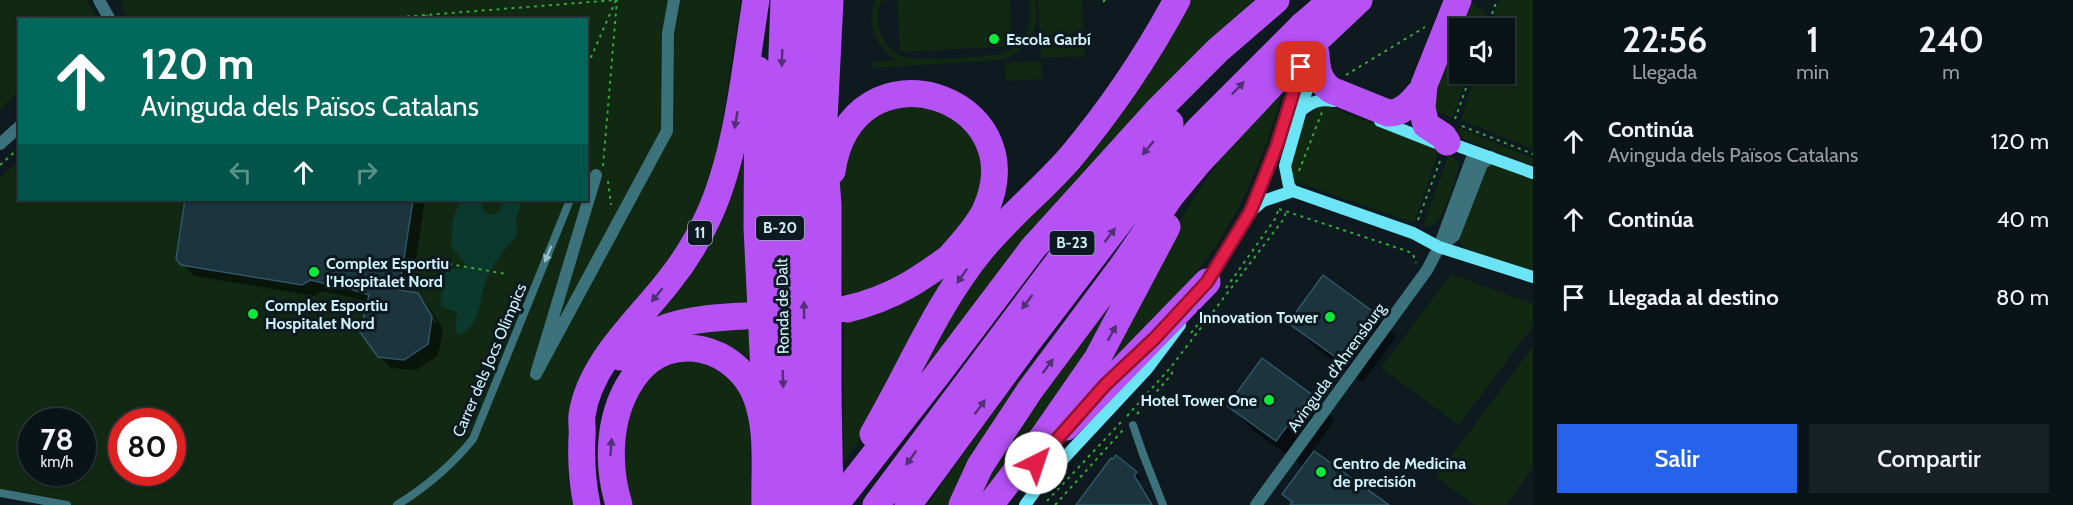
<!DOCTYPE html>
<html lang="es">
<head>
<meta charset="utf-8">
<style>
	:root { --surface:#0a1417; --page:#182124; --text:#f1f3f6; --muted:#999ea1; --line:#2a3336; --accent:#2563eb }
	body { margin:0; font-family:Cabin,sans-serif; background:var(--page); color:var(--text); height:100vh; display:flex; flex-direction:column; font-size:22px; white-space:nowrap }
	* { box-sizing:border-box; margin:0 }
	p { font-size:20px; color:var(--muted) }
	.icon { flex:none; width:33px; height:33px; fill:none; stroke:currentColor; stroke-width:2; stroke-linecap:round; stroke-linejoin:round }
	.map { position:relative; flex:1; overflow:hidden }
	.panel { display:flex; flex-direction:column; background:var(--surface); width:540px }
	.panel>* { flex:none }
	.top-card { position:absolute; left:18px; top:18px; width:570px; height:183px; border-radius:0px; box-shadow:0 2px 4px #0004,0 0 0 2px var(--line); background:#00695c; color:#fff; overflow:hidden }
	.fabs { position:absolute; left:1449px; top:18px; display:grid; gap:12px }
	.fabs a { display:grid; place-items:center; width:66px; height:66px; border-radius:0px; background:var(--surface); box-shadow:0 2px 4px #0004,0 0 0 2px var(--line); font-size:30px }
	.speed { position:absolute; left:18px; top:408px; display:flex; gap:12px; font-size:30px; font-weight:700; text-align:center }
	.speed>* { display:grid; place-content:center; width:78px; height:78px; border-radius:50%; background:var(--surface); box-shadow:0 2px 4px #0004,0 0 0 2px var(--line); line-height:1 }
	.speed small { font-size:15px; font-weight:400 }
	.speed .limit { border:9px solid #d22; background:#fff; color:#111 }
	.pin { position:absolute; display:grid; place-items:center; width:51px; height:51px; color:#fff; margin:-26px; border-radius:12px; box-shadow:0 3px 9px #0006 }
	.me { position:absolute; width:66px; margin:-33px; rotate:41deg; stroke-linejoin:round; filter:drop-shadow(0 0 4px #0008) }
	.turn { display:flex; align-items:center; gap:21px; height:126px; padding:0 24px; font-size:27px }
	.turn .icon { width:78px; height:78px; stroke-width:2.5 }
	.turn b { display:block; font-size:42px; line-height:51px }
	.lanes { display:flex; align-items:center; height:57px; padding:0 24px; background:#0003; justify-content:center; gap:30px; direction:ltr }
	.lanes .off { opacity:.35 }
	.eta { display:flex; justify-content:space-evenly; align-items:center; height:102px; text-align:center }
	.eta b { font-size:36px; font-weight:600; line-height:42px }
	.action { display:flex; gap:12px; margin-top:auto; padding:12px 24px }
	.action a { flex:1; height:69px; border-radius:0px; background:var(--accent); color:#fff; font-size:24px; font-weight:600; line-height:69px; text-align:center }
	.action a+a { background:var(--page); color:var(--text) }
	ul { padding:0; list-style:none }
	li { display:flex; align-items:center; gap:18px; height:78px; padding:0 24px }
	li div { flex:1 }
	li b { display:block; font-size:22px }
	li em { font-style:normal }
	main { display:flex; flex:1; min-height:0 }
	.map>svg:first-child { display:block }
	.green { fill:#112813; fill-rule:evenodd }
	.water { fill:#0c392d }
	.shadow { fill:#0007; fill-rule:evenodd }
	.building { fill:#1b343e; stroke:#2e5769; stroke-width:1.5 }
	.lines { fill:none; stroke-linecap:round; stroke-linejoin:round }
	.path { stroke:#35a939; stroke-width:2; stroke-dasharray:3 4.5; stroke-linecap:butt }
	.lane { stroke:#3b727b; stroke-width:8 }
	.street { stroke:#3b727b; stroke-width:12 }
	.secondary { stroke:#6be5f6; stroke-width:12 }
	.highway { stroke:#b651f4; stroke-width:27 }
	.highway-bridge { stroke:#b651f4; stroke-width:27 }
	.oneway { fill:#513074 }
	.oneway2 { fill:#93bfc8 }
	.route-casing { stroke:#92132f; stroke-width:15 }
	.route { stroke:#e11d48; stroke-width:10 }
	.poi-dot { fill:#0ee839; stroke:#0e1a1f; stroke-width:2 }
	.labels { text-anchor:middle; stroke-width:6; stroke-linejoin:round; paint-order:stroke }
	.shield { fill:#0e1a1f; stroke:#94b1ba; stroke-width:1.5 }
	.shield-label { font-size:15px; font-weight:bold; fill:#cef2fc }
	.poi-label { font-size:16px; font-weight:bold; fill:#cef2fc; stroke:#0e1a1f; text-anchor:start }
	.street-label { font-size:16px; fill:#cef2fc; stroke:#0e1a1f }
</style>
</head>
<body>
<main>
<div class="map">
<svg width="1533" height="505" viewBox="0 0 1533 505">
	<rect width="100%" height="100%" fill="#0e1a1f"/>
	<!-- green -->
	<path class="green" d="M0,0H87L97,19L20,20L19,92L0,110Z
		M120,0H741L718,152L699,213L571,409L568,482L574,505H55L0,495V178L19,160L20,200H586V20H127ZM32,422H82V472H32ZM122,422H172V472H122Z
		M875,0H882C872,23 881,50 906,57C922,62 982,57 1000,54C1024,46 1036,24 1028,0H1035C1042,27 1028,52 1001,60L873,68L872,62L896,60C875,46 866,24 875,0Z
		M897,0H1010L1012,46L900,52Z
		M1038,0H1082L1085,56L1041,58Z
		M1190,0H1258L1149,103L1049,210L928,366L920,360L961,288Z
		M1465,0H1471L1474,5L1487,13L1479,28H1460V74H1467L1453,118L1429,108C1434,70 1451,35 1465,0Z
		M1499,0H1533V149L1461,120L1476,74H1504V28H1490Z
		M1041,61L1042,79L1006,81L1005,63Z
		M1284,86C1269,146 1244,206 1208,257C1178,299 1140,336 1106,375L1117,343L1179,221L1218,162L1236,138Z
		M924,100L974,132L985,184L961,230L917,270L843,300L838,167L869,115Z
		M1317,106H1328L1439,150L1414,223L1294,181C1283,166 1303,116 1317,106Z
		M742,128L749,308L638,329Z
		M1459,128L1533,158V166L1456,136Z
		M1449,154L1458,161C1460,172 1445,214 1437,222C1433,226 1429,227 1423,226Z
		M1493,164L1533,179V272L1464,248L1459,239L1484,169Z
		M1151,241L1055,404L974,503L987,472Z
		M960,257L867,430L843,463L844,314Z
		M1451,274L1533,304V326L1459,425L1381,368Z
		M751,324L755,372C737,352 718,340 691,339C676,339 665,343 652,351C603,383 591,453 611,505H605C583,443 607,358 674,335C699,327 725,328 751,324Z
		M1533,346V468L1506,505H1475L1436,477Z
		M1044,348L1046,350L950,505H927L1002,400Z
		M684,360L712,364L736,382L746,403L750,425L751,505H633C627,488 622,468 623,450C623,424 641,377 666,366C672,363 678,362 684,360Z"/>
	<!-- water -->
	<path class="water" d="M460,200H483L482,208C487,217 496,217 501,208L499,200H520L519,211L516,218L517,236C505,247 493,263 487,278C479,297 482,326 459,335L455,331L457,312L440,306L445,268L460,269L467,265L451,247L453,219Z"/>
	<!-- shadow -->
	<path class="shadow" d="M187,200H425L411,293L417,294L429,306L443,329L438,356L416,370L391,368L379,356L369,302L362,300L322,291L314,296L194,276L178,258ZM422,303H426L437,322L435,324Z
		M1371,312L1396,337L1363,382L1316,348L1290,322Z
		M1310,395L1335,420L1312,451L1386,505H1291L1293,503L1284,494L1304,467L1254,431L1229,406Z
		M1136,473L1141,478L1139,482L1153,505H1078Z"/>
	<!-- building -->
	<path class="building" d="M185,200H413L399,290L418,293L432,317L428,344L404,360L378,357L360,332L369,295L350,289L310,280L302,285L181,265L176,259Z
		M1323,275L1372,311L1337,358L1288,323Z
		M1262,358L1311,394L1276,441L1227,406Z
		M1314,451L1389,505H1290L1292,502L1282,494Z
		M1116,455L1137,472L1134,475L1152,505H1076L1111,458L1113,459Z"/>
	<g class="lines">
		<!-- path -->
		<path class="path" d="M1103,2L1105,0
			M426,15L430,20
			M362,20L616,0L586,69
			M1487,28L1497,0
			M1346,75L1425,27
			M1455,119L1471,74
			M1462,126L1533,154
			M0,165L20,147
			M603,166L617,0
			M1299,171L1322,112
			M608,181L611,205
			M1279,209L1407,251L1413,254L1416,263
			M1418,220L1440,161
			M449,264L507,274
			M1226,288L1275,219L1279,208
			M1191,333L1206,314
			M1137,414L1172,374L1171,367
			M1127,416L1171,367L1283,220L1287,210
			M1047,501L1123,420
			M1055,505L1123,430"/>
		<!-- lane -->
		<path class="lane" d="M1133,425L1143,454L1163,505
			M0,493L67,505
			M397,505C426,487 452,465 473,439L570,200"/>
		<!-- street -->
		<path class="street" d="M99,0L110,20
			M0,144L20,126
			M596,175L536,374L667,131L668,33L674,0
			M1439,247L1454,236L1482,164L1491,157
			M1256,505L1427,270L1439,247L1474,152"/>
		<!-- secondary -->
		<path class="secondary" d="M1301,67L1304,78L1320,90
			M1302,110C1312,101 1321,99 1334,101
			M1380,121L1436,143L1447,142L1533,173
			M1293,191L1413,233L1439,247L1533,277
			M1293,191L1289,186L1285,166L1311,75
			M1251,209L1277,145L1300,67
			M1205,284L1250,212L1263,201L1293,191
			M1025,505L1041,483L1147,369L1180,325"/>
		<!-- highway -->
		<path class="highway" d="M784,0L779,136L787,505
			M804,0L801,133L807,505
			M1316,54C1317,69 1318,80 1331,90L1388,113C1404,114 1414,99 1423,89
			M758,70L757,227L765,394V448
			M1447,142L1443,136L1426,125L1422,108L1424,85L1458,0
			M832,171C852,36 1038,96 985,211C976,229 962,243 949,258
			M847,309C897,297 923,277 963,248
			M620,357C653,322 699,318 745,316
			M828,393V205L823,140L830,0
			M1066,427L1207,282
			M873,434C909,373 936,305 981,250C1008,217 1042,190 1070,158C1111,109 1147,56 1177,0
			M587,505C582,482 581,460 582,437C583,430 581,422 582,415C590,362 637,322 668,282C685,261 699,238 710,213C738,150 745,68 756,0
			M619,505C606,462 608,410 637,373C671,329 737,347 756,396C769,430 764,469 765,505
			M835,505L937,375L1033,248L1157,111L1218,50L1276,0
			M876,505L1110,193L1170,123
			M908,505L1027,343L1124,216L1198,130L1302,26
			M962,505L980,466L1030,390L1124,264L1170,197L1199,162L1290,65
			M990,505L1045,434L1097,359L1167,227"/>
		<!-- highway-bridge -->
		<path class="highway-bridge" d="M1302,26L1332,0
			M1290,65L1359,0
			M828,393L830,505"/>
	</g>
	<!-- one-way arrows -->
	<defs><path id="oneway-solid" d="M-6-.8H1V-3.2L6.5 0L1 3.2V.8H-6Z" transform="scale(1.5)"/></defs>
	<g class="oneway">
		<use href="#oneway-solid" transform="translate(782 58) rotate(92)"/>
		<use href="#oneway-solid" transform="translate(1238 88) rotate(-46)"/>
		<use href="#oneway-solid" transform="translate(736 120) rotate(100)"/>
		<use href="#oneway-solid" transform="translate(1148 148) rotate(130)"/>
		<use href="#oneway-solid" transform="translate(1110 235) rotate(-53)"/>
		<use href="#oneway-solid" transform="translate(962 276) rotate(125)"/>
		<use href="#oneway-solid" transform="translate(657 295) rotate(129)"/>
		<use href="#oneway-solid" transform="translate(1027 302) rotate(127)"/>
		<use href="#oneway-solid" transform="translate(804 310) rotate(-91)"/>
		<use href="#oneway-solid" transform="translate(1112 333) rotate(-61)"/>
		<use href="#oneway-solid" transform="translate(1048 366) rotate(-53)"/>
		<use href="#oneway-solid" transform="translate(783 379) rotate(88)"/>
		<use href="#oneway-solid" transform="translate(980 407) rotate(-54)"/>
		<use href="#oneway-solid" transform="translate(611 447) rotate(-86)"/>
		<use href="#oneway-solid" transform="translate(911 458) rotate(126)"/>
	</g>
	<use class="oneway2" href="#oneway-solid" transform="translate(548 254) rotate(112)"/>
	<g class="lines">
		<defs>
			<path id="route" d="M1036,463L1105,385L1155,338L1207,282L1250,212L1258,193L1277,145L1301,67"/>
		</defs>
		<!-- route casing -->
		<use href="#route" class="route-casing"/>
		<!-- route -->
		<use href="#route" class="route"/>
	</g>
	<!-- markers -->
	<g class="poi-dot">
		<circle cx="994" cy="39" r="6"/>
		<circle cx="314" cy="272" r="6"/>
		<circle cx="253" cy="314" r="6"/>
		<circle cx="1330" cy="317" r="6"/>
		<circle cx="1269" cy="400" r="6"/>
		<circle cx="1321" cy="472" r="6"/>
	</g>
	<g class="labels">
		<!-- shield labels -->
		<g class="shield">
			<rect x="756" y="216" width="48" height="24" rx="4.5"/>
			<rect x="688" y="221" width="24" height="24" rx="4.5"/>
			<rect x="1049.5" y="231" width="45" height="24" rx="4.5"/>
		</g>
		<g class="shield-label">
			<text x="780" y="233">B-20</text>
			<text x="700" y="238">11</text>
			<text x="1072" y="248">B-23</text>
		</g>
		<!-- poi labels -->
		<g class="poi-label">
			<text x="1006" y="45">Escola Garbí</text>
			<text x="326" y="269">Complex Esportiu<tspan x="326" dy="18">l'Hospitalet Nord</tspan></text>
			<text x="265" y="311">Complex Esportiu<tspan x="265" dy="18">Hospitalet Nord</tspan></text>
			<text x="1318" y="323" text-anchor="end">Innovation Tower</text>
			<text x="1257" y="406" text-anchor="end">Hotel Tower One</text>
			<text x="1333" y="469">Centro de Medicina<tspan x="1333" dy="18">de precisión</tspan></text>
		</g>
		<!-- street labels -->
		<g class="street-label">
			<text transform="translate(782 306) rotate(-91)" y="6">Ronda de Dalt</text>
			<text transform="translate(489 360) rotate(-67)" y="6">Carrer dels Jocs Olímpics</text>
			<text transform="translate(1336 367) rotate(-54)" y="6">Avinguda d'Ahrensburg</text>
		</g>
	</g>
</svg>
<div class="fabs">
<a><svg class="icon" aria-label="sound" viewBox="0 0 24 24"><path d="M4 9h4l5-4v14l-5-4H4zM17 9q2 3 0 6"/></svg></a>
</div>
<div class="speed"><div>78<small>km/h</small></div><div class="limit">80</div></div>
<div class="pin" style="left:1301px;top:67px;background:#d93025"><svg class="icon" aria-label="arrive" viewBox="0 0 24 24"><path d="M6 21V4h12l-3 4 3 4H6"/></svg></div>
<svg class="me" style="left:1036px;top:463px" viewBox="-20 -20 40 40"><circle r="19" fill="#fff"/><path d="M0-13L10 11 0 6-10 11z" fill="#e11d48"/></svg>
<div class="top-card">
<div class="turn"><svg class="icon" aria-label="ahead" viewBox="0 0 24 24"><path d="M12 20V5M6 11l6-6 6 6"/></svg><div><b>120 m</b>Avinguda dels Països Catalans</div></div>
<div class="lanes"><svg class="icon off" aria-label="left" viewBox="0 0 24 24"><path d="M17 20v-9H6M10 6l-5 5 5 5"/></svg><svg class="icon" aria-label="ahead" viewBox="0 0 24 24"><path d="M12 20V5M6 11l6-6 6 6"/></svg><svg class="icon off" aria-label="right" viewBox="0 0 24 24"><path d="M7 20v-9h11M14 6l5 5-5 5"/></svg></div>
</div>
</div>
<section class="panel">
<div class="eta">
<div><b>22:56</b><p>Llegada</p></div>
<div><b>1</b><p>min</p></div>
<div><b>240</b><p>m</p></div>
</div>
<ul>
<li><svg class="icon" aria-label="ahead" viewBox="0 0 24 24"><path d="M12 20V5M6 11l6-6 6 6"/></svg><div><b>Continúa</b><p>Avinguda dels Països Catalans</p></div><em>120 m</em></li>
<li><svg class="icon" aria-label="ahead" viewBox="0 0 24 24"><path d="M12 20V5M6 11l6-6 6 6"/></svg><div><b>Continúa</b></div><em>40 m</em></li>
<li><svg class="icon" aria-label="arrive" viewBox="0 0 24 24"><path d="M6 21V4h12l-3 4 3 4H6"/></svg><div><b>Llegada al destino</b></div><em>80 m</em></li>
</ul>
<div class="action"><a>Salir</a><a>Compartir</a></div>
</section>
</main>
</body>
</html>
